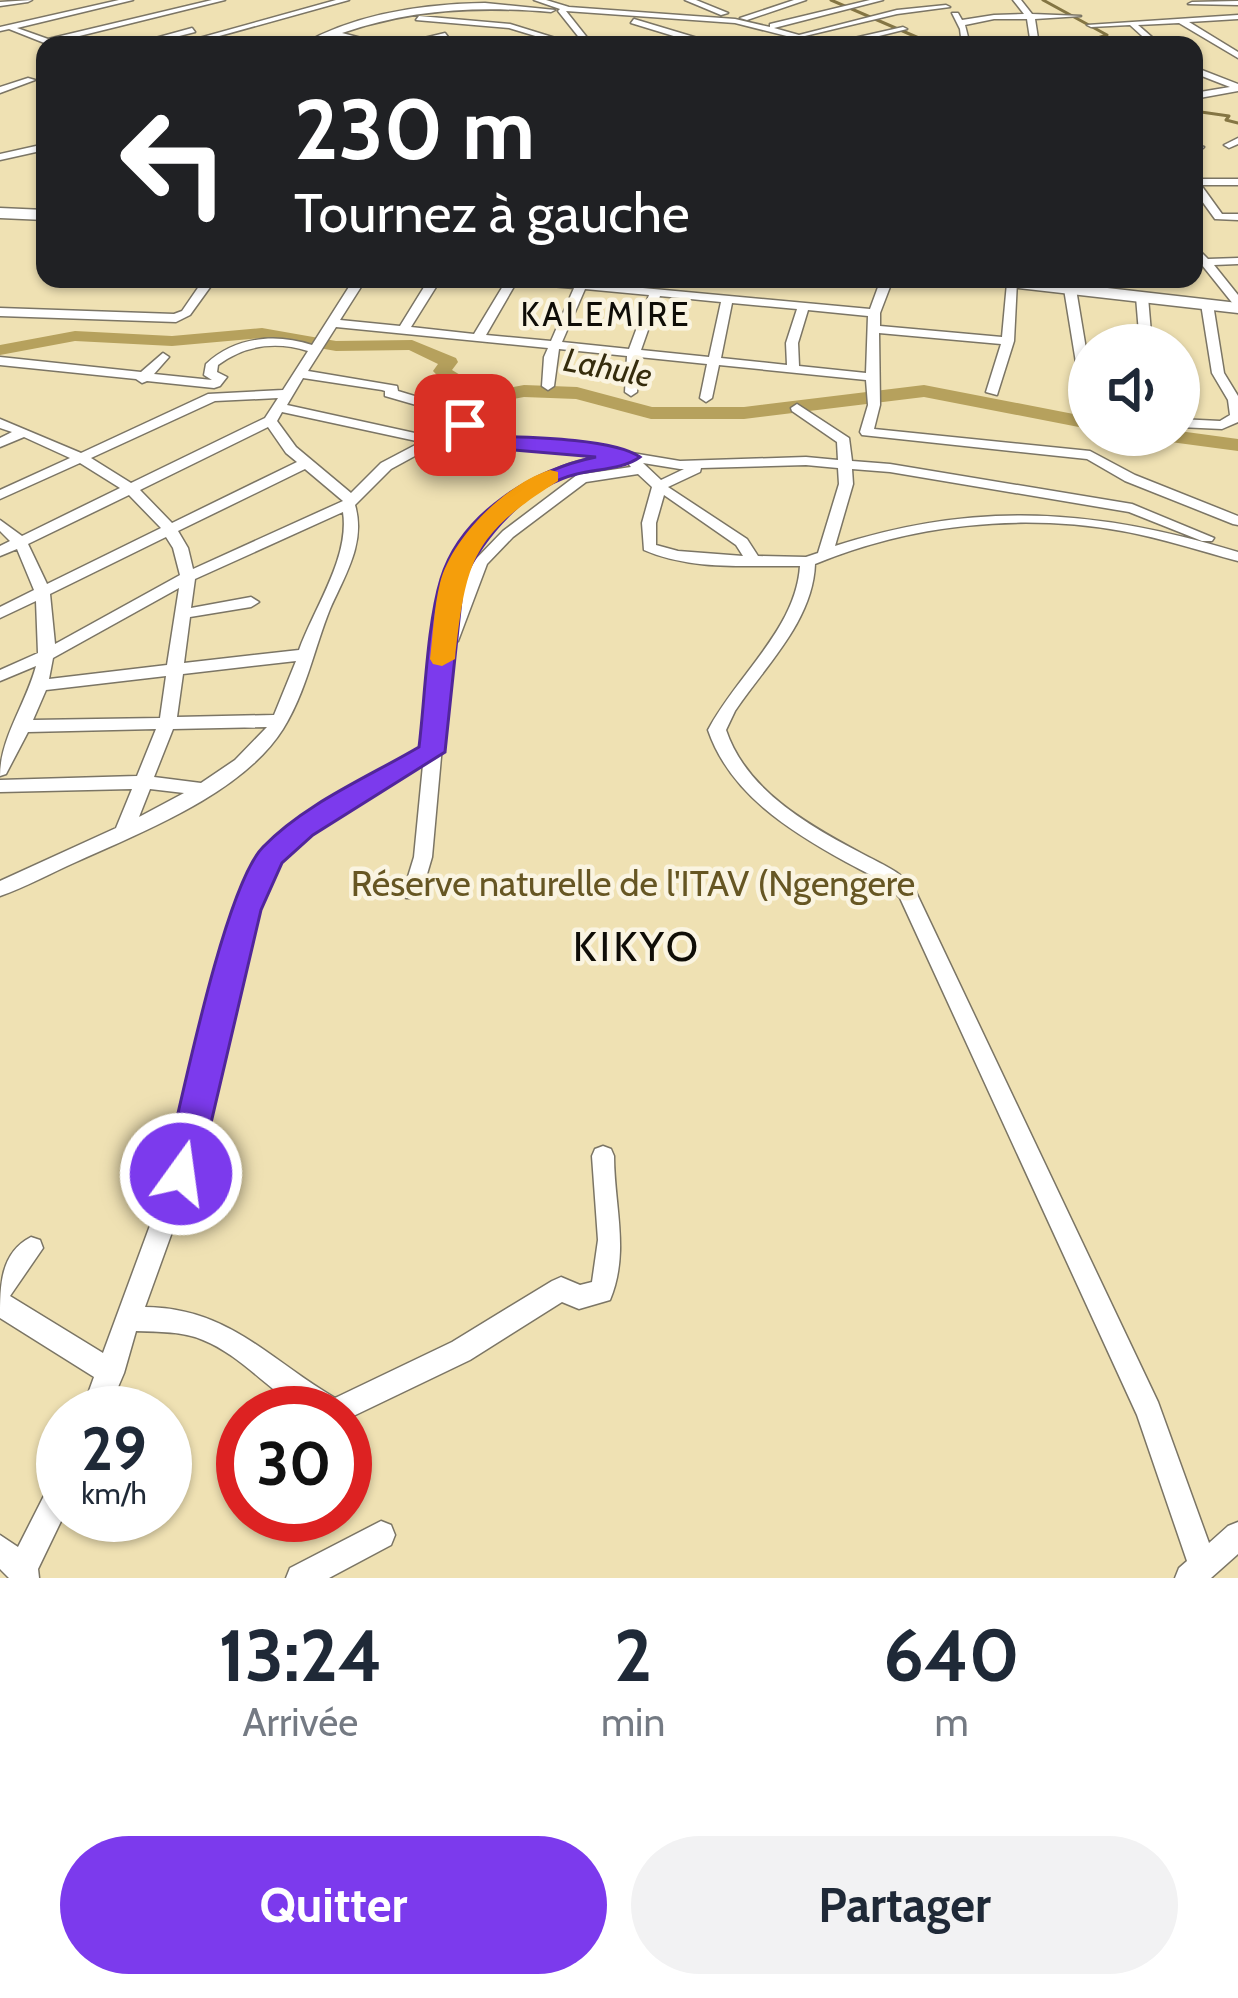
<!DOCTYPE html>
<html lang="fr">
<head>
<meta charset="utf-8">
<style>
	:root { --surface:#fff; --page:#f2f2f3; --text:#1f2937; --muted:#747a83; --accent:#7c3aed }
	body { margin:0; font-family:Cabin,sans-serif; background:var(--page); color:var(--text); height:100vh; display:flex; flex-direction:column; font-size:45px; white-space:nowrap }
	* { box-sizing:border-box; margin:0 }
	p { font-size:39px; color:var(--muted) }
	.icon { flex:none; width:66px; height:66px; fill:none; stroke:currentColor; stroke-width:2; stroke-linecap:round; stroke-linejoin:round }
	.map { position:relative; height:1578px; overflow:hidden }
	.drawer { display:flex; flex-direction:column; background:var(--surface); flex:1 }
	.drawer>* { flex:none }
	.hud { position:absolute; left:36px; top:36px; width:1167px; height:252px; border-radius:24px; box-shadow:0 3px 9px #0004; background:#202124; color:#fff; overflow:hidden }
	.controls { position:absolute; left:1068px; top:324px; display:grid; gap:24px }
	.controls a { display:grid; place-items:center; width:132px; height:132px; border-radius:50%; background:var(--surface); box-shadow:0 3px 9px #0004; font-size:60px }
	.speed { position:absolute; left:36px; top:1386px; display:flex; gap:24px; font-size:60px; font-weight:700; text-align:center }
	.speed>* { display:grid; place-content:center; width:156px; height:156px; border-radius:50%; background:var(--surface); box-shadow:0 3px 9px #0004; line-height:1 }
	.speed small { font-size:30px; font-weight:400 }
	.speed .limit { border:18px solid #d22; background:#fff; color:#111 }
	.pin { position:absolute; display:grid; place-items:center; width:102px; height:102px; color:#fff; margin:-51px; border-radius:24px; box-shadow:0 6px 18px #0006 }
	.me { position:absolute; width:132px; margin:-66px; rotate:14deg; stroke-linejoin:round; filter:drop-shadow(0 0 9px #0008) }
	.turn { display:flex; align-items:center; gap:42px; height:252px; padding:0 60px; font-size:54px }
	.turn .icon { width:156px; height:156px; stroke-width:2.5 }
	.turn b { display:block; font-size:84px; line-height:102px }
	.eta { display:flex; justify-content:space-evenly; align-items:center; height:204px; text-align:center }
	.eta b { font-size:72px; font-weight:700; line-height:84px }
	.button { display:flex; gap:24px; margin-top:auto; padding:24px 60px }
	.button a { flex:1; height:138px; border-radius:72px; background:var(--accent); color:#fff; font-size:48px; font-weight:700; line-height:138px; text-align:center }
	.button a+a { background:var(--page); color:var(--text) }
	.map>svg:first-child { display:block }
	.green { fill:#efe1b3; fill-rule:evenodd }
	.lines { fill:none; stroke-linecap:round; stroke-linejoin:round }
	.stream { stroke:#847543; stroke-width:3 }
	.river { fill:#b6a15d; fill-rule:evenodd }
	.minor-casing { stroke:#7b7565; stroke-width:3 }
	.highway-casing { stroke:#7b7565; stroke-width:3 }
	.minor { fill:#fff; fill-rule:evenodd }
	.highway { fill:#fff; fill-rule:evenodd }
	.route { fill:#7c3aed; stroke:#51269a; stroke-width:3 }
	.slow { fill:#f59e0b }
	.labels { text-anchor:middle; stroke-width:9; stroke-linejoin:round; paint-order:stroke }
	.far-neighbourhood-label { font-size:33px; letter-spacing:3px; fill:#0f0d07; stroke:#faf4e1 }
	.far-water-label { font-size:33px; font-style:italic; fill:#352c0d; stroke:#faf4e1 }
	.park-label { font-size:36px; fill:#665623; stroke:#faf4e1 }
	.quarter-label { font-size:42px; letter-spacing:3px; fill:#0f0d07; stroke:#faf4e1 }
</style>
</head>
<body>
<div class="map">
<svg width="1238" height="1578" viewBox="0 0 1238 1578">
	<rect width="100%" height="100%" fill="#faf4e1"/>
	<!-- green -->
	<path class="green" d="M0,0H1238V1578H0ZM45,45H1194V279H45ZM1089,345H1179V435H1089ZM63,1413H165V1515H63ZM243,1413H345V1515H243Z"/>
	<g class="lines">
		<!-- stream -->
		<path class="stream" d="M831,0L935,45
			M1043,0L1107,35L1085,42L1091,45
			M1194,111L1229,116L1226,120L1238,123"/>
		<!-- river -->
		<path class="river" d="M262,328L336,341L412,340L456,358L458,362L452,370L488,392L524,385L577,387L652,407H744L924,385L1089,417V429L924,397L744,419H651L576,399L524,397L486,404L450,389L433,371L438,364L409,350L336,351L262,338L172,346L75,341L0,355V345L75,331L172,336Z
			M1179,431L1238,439V451L1163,441L1153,435H1179Z"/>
		<defs>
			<path id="minor" d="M32,0L28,2L0,6V2Z
				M119,0H133L17,28L48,39L212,0H225L47,44L9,29L0,31V27Z
				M336,0H349L187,45H174Z
				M534,0H546L569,7L735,19L770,27V24L870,0H883L774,28L799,35L897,10L946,5L950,7L897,14L805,36L832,43L903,27L907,29L843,45H822L735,23L566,11L593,45H585L558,11L560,9Z
				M685,0H696L728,13L721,15Z
				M794,0H806L747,20L740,18Z
				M1013,0H1021L1032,14L1081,16L1035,19L1039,45H1031L1027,19H994L965,25L970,45H962L960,29L952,13H958L962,20L994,15L1024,14Z
				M1238,1V5L1188,4L1192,2Z
				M485,3L555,10L551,12C478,6 412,9 342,33L388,45C371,45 356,38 339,37C326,36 315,45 301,45C355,14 422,4 485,3Z
				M1238,15V19L1189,22L1238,52V58L1179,23L1138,25L1161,45H1152L1130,25L1091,27L1087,25Z
				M419,16L510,24L578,45H565L509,28L416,20Z
				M634,19L714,43L715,45H703L631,23Z
				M192,28L195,32L144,45H130Z
				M445,33L448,37L410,45H395Z
				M519,42L522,45H478L482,43Z
				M1194,67L1238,84V91L1194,99V93L1230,87L1194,73Z
				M28,78L35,80L0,93V87Z
				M1238,138V144L1229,148L1224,145Z
				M45,144V150L0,160V154Z
				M1196,145L1204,147L1194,155V147Z
				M1194,179H1238V185H1201L1222,214H1238V220L1215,219L1194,190Z
				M1194,245L1208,259L1238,258V264L1214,265L1238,295V306L1234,305L1194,255Z
				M204,279H216L190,315L176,322L0,316V308L174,314L182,311Z
				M354,279H366L340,320L400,326L429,279H441L411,327L474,334L506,281L504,279H546L870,309L881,279H893L880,313V326L1002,337L1007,283L1017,281L1014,341L997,395L986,392L1001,344L879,333L880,405L874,429L1090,451L1135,475L1238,516V525L1233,524L1125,481L1087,459L862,435L860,432L868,405L866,380L719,365L712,398L706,402L700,398L707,364L639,357L637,392L631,396L625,392L627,356L559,349L554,386L548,390L542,386L544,357L548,348L336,327L308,371L397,386L398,391L431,401L481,407V413L459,438L566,442L680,461L806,457L838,460L837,442L792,411L791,408L797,404L849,438L852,461L890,464L1132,504L1214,538L1212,541H1202L1129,512L890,472L852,469L853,484L835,546C977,500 1097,509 1238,552V561C1200,551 1162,538 1122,531C1020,513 912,524 815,564C813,621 765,666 735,711L726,730C746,790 808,825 861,853C881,864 901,871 915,890L1158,1402L1209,1543L1228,1526L1238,1522V1554L1211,1578H1175L1179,1568L1187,1561L1137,1415L900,898C885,880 866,873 846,862C790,831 730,794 708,730C736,676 796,629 800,566C750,565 691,571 644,550L642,523L652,487L638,474L586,482L513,537L487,564L458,641L451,646L432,857L420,898H406L403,893L414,857L423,765C365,797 305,825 266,881L193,1174L145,1307C229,1308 268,1359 335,1398L452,1342L552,1281L561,1277L580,1285L592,1282L598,1240L592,1156L595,1149L603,1146L611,1149L614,1156C614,1206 630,1252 610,1300L579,1309L562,1302L470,1360L345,1420V1413C333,1413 317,1416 307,1411C272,1395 243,1356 203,1340C182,1331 159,1332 136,1331L124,1373L107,1413H81L94,1377L0,1318C0,1286 0,1253 31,1237L40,1240L43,1248L10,1296L103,1353L169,1174L247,879C288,814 360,784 424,749C431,685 430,617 455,557C460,546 470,537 478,528C513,490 551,463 603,456L566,450L435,445L391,469L355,505C366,543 345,575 330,609C314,649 306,692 283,729C243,793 142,832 76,862C51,873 26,887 0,896V881L116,828L132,789L0,792V780L137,776L156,729L28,732L6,774L0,776C0,738 26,704 36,666L0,681V670L38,653L36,601L0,618V607L34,590L17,549L0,556V546L10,541L0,531V520L22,536L120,488L80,463L0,499V490L70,458L24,437L0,447V438L12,432L0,428V419L81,453L208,394L283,390L308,351C276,341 245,345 218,365L217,372L227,377L220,386L214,388L147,381L142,383L136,379L0,365V357L141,372L163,353L169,357L154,374L212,380L204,375L206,364C235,337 275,333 312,345ZM516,283L574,288L551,341L486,335ZM585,289L649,295L629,349L562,342ZM660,296L721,302L709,357L641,350ZM732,303L797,309L786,343L787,365L721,358ZM808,310L868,316L866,373L799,366L798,343ZM303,378L382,390L385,391V396L430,409L466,413L445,437H433L287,405ZM278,398L265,418L131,483L91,458L215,401ZM282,412L421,442L381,463L351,493L296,447L277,421ZM268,427L286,453L297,462L172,523L140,490ZM626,461L631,467L577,475L503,531L472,563L454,610L471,554L514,506L538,488L586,467ZM643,463L680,469H684L661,480ZM806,465L838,468L839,484L818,553L806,557L758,556L747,539L668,487L700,472L701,468ZM305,469L343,501L193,569L188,548L178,531ZM129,495L161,528L47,584L28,544ZM664,495L736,545L743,556L678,551L656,545V523ZM343,512C350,557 314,608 299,650L184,663L190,617L251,607L259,602L251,597L191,608L195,579ZM166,537L173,548L180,575L55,644L50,594ZM179,588L167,665L49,679L53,658ZM296,661L274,715L177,717L183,674ZM166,676L160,718L33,720L46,690ZM267,727L235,760L201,783L154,777L173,729ZM150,789L184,793L139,817Z
				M1070,286L1076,289L1089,367V390L1086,391L1080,387L1064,289Z
				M1142,294L1148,297L1152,345H1140L1136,297Z
				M1207,301L1213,304L1224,373L1238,396V422L1222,429L1179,427V419L1220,421L1230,415L1228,400L1212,373L1201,304Z
				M63,1474L64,1515L38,1569L39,1578H9L0,1569V1535L18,1547L53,1478Z
				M381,1521L391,1525L395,1535L391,1545L329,1578H286L290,1568Z"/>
			<path id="highway" d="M0,208L45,210V220L0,218Z
				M976,279H1029L1238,303V313L984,284Z"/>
		</defs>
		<!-- minor casing -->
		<use href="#minor" class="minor-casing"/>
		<!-- highway casing -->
		<use href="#highway" class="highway-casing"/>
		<!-- minor -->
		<use href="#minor" class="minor"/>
		<!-- highway -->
		<use href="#highway" class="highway"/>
	</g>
	<!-- route -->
	<path class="route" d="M465,419L475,425L467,435C506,437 611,436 640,457C624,469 597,469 577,474C527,486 483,536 463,581L445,752L313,835L282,863L261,910L199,1174L194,1185L181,1190L169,1185L164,1174C180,1109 224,887 263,847C304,804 368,777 419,747C425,698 427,625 441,579C461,513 533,470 596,457L443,444V436Z"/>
	<!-- slow -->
	<path class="slow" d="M550,470L558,472V481C471,536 466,561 455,659L442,666L433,664L430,659C433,634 434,607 440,583C452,537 506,484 550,470Z"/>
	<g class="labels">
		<!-- far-neighbourhood labels -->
		<g class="far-neighbourhood-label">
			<text x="606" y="326">KALEMIRE</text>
		</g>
		<!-- far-water labels -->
		<g class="far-water-label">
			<text transform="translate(608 367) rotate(11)" y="12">Lahule</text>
		</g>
		<!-- park labels -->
		<g class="park-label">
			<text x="633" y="896">Réserve naturelle de l'ITAV (Ngengere</text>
		</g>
		<!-- quarter labels -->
		<g class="quarter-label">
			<text x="637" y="961">KIKYO</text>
		</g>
	</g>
</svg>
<div class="controls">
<a><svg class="icon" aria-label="sound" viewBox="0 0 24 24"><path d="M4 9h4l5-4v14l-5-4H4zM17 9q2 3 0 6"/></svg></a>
</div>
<div class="speed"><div>29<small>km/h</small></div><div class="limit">30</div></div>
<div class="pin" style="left:465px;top:425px;background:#d93025"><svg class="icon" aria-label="arrive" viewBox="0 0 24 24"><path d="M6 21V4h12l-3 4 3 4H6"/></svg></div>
<svg class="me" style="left:181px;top:1174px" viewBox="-20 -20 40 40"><circle r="17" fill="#7c3aed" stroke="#fff" stroke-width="3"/><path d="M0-11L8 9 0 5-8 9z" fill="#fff"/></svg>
<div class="hud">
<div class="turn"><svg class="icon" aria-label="left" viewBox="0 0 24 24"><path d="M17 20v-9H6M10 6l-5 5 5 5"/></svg><div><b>230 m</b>Tournez à gauche</div></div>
</div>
</div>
<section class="drawer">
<div class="eta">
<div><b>13:24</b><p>Arrivée</p></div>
<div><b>2</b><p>min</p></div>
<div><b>640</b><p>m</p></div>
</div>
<div class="button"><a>Quitter</a><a>Partager</a></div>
</section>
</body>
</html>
